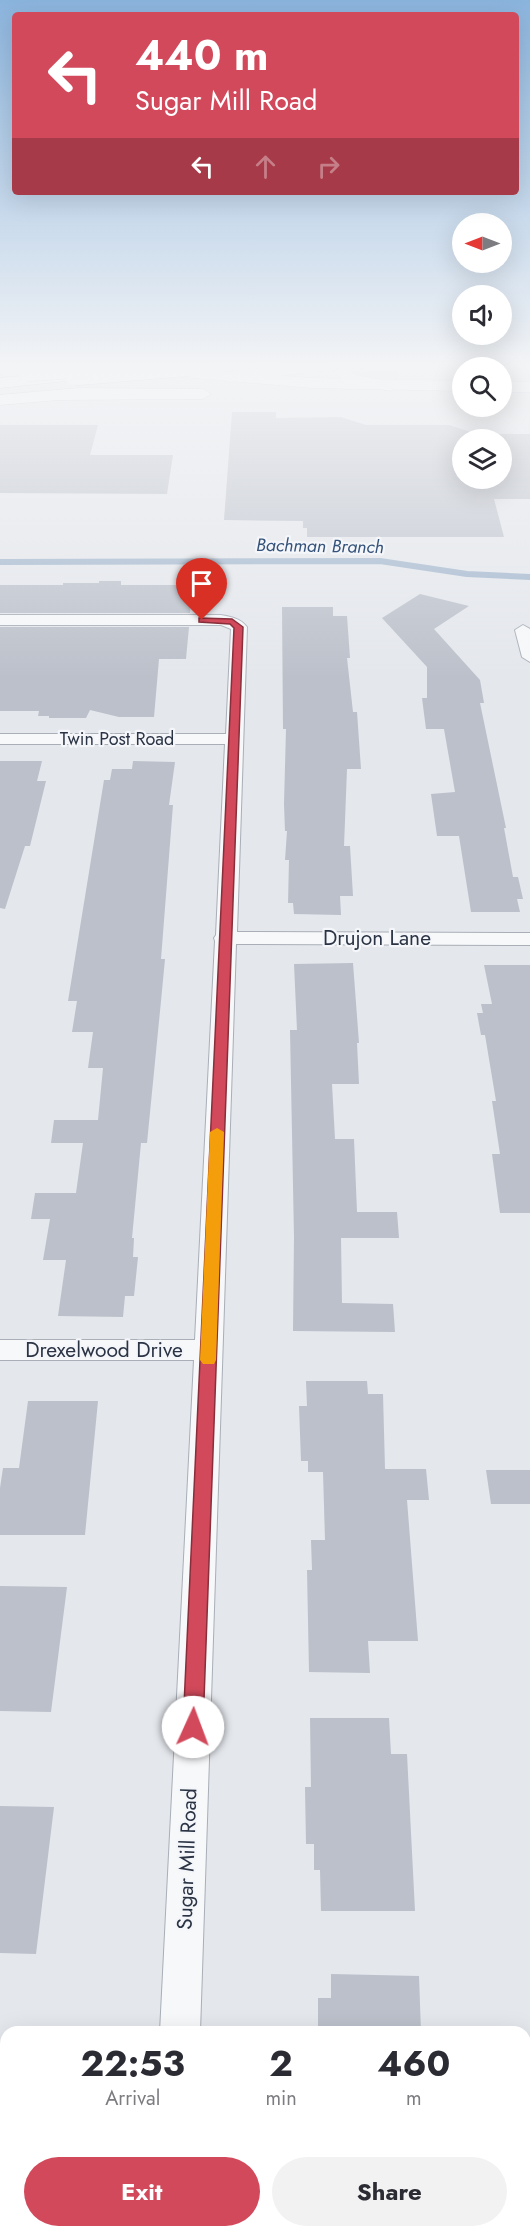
<!DOCTYPE html>
<html lang="en">
<head>
<meta charset="utf-8">
<style>
	:root { --surface:#fff; --page:#f2f2f3; --text:#2b2b33; --muted:#7c7c81; --accent:#d1495b }
	body { margin:0; font-family:Jost,sans-serif; background:var(--page); color:var(--text); height:100vh; display:flex; flex-direction:column; font-size:22px; white-space:nowrap }
	* { box-sizing:border-box; margin:0 }
	p { font-size:20px; color:var(--muted) }
	.icon { flex:none; width:33px; height:33px; fill:none; stroke:currentColor; stroke-width:2; stroke-linecap:round; stroke-linejoin:round }
	.map { position:relative; flex:1; overflow:hidden }
	.sheet { position:absolute; left:0px; top:2026px; width:531px; height:212px; display:flex; flex-direction:column; background:var(--surface); border-radius:18px 18px 0 0; box-shadow:0 6px 24px #0002 }
	.sheet>* { flex:none }
	.banner { position:absolute; left:12px; top:12px; width:507px; height:183px; border-radius:6px; box-shadow:0 6px 24px #0002; background:#d1495b; color:#fff; overflow:hidden }
	.needle { width:39px; rotate:270deg }
	.controls { position:absolute; left:452px; top:213px; display:grid; gap:12px }
	.controls a { display:grid; place-items:center; width:60px; height:60px; border-radius:50%; background:var(--surface); box-shadow:0 6px 24px #0002; font-size:30px }
	.pin { position:absolute; display:grid; place-items:center; width:51px; height:51px; color:#fff; margin:-62px -26px; border-radius:50% 50% 50% 0; rotate:-45deg; box-shadow:0 0 6px #0007 }
	.pin .icon { rotate:45deg }
	.me { position:absolute; width:66px; margin:-33px; rotate:2deg; stroke-linejoin:round; filter:drop-shadow(0 0 4px #0008) }
	.turn { display:flex; align-items:center; gap:21px; height:126px; padding:0 24px; font-size:27px }
	.turn .icon { width:78px; height:78px; stroke-width:2.5 }
	.turn b { display:block; font-size:42px; line-height:51px }
	.lanes { display:flex; align-items:center; height:57px; padding:0 24px; background:#0003; justify-content:center; gap:30px; direction:ltr }
	.lanes .off { opacity:.35 }
	.eta { display:flex; justify-content:space-evenly; align-items:center; height:102px; text-align:center }
	.eta b { font-size:36px; font-weight:700; line-height:42px }
	.primary-button { display:flex; gap:12px; margin-top:auto; padding:12px 24px }
	.primary-button a { flex:1; height:69px; border-radius:36px; background:var(--accent); color:#fff; font-size:24px; font-weight:700; line-height:69px; text-align:center }
	.primary-button a+a { background:var(--page); color:var(--text) }
	.map>svg:first-child { display:block }
	.green { fill:#c9d6c5 }
	.lines { fill:none; stroke-linecap:round; stroke-linejoin:round }
	.stream { stroke:#9fb4cc; stroke-width:6 }
	.building { fill:#bbc0ca; fill-rule:evenodd }
	.street-casing { stroke:#a9aeb7; stroke-width:2 }
	.secondary-casing { stroke:#a9aeb7; stroke-width:1 }
	.highway-casing { stroke:#8b94a3; stroke-width:1 }
	.street { fill:#f7f8fa; fill-rule:evenodd }
	.secondary { fill:#fff; fill-rule:evenodd }
	.highway { fill:#fff; fill-rule:evenodd }
	.highway-bridge-casing { stroke:#8b94a3; stroke-width:18; stroke-linecap:butt }
	.highway-bridge { stroke:#fff; stroke-width:17 }
	.route { fill:#d1495b; stroke:#882f3b; stroke-width:1.5 }
	.slow { fill:#f59e0b }
	.labels { text-anchor:middle; stroke-width:4.5; stroke-linejoin:round; paint-order:stroke }
	.far-water-label { font-size:18px; font-style:italic; fill:#34527a; stroke:#f4f6f9 }
	.far-street-label { font-size:18px; fill:#2b3445; stroke:#f4f6f9 }
	.street-label { font-size:21px; fill:#2b3445; stroke:#f4f6f9 }
</style>
</head>
<body>
<div class="map">
<svg width="530" height="2237" viewBox="0 0 530 2237">
	<rect width="100%" height="100%" fill="#e4e7ec"/>
	<!-- green -->
	<path class="green" d="M358,365H396L399,382H379L348,373V370Z"/>
	<g class="lines">
		<!-- stream -->
		<path class="stream" d="M0,562L380,561L467,574L530,577"/>
	</g>
	<!-- building -->
	<path class="building" d="M232,412H276V418L341,417L366,425H449L477,434H530V499H494L504,537H307V528H303V521L224,520ZM462,440H501V478H462Z
		M0,425H98L90,455H173L167,494L0,493Z
		M99,581H121V585H192L190,613H0V585H63V583H99Z
		M420,594L469,606L434,629L480,680L484,703H480L506,828H504L513,877H518L523,899H517L520,912H471L459,836H437L431,794L455,792L444,729H426L422,698H427V667L382,618Z
		M282,607H333V616H347L350,658H347L353,712H357L361,769H347L344,846H350L353,896H340L341,915L294,914L293,903H288L289,860H285L287,831H285L284,804L286,729H283Z
		M0,627H189L186,659H159L154,717H119L90,710L86,718H49V716H38L39,711H0Z
		M0,761H42L37,781H46L30,846H25L5,909L0,908Z
		M133,761L175,762L169,805H173L161,959H165L161,1001L147,1143H141L132,1238H134L133,1257H138L134,1296H125L123,1317L58,1316L66,1260H43L50,1219H31L35,1193H76L83,1143H51L54,1120H98L103,1068H88L93,1032H72L77,1001H68L104,780H110L112,769H132Z
		M353,963L359,1043H357L359,1084H332L335,1139H354L357,1212H397L399,1238H341L342,1303L393,1304L395,1332L293,1331L294,1237L290,1030H297L294,964Z
		M484,965H530V1213H500L492,1154H500L492,1101H496L485,1035H481L477,1013H483L481,1004H492Z
		M306,1381H367L368,1394H383L385,1469H426L429,1500H407L418,1641H368L370,1673L309,1672L307,1570H312L311,1540H325L323,1472H308V1461H301L299,1406H307Z
		M28,1401H98L85,1535H0V1488L3,1468H19Z
		M486,1470H530V1504H491Z
		M0,1586L67,1587L51,1712L0,1711Z
		M310,1718H389L391,1754H407L415,1911H321L320,1870H314V1844H306L305,1787H311Z
		M0,1806L54,1807L36,1954L0,1953Z
		M331,1974L419,1976L421,2032H318V1998H331Z"/>
	<g class="lines">
		<defs>
			<path id="street" d="M0,615H221C231,617 240,618 247,627L237,932L530,933V945L236,944L200,2032H160L194,1360H0V1340H195L215,941L214,938L216,935L225,744H0V734H226L231,629L221,625H0Z
				M523,625L530,629V662L522,657L515,630Z
				M149,2232H193V2237H149Z"/>
			<path id="secondary" d="M152,366L312,378L462,381V391L312,388L147,374L144,371L147,368Z
				M501,382H530V392H501Z
				M79,388L203,389L211,394L203,399L58,400L0,405V395Z"/>
			<path id="highway" d="M293,365H336L328,370L228,382L220,377L228,372Z
				M342,367L356,375L396,383L398,386L390,391L346,382L334,372Z
				M70,372L75,374L78,377L75,380L0,388V378Z"/>
		</defs>
		<!-- street casing -->
		<use href="#street" class="street-casing"/>
		<!-- secondary casing -->
		<use href="#secondary" class="secondary-casing"/>
		<!-- highway casing -->
		<use href="#highway" class="highway-casing"/>
		<!-- street -->
		<use href="#street" class="street"/>
		<!-- secondary -->
		<use href="#secondary" class="secondary"/>
		<!-- highway -->
		<use href="#highway" class="highway"/>
		<defs>
			<path id="highway-bridge" d="M27,373L96,368
				M74,377L193,367"/>
		</defs>
		<!-- highway-bridge casing -->
		<use href="#highway-bridge" class="highway-bridge-casing"/>
		<!-- highway-bridge -->
		<use href="#highway-bridge" class="highway-bridge"/>
	</g>
	<!-- sky -->
	<linearGradient id="sky" x2="0" y2="1"><stop stop-color="#8bb4dd"/><stop offset="0.54" stop-color="#f3f4f6"/><stop offset="1" stop-color="#f3f4f6" stop-opacity="0"/></linearGradient>
	<rect width="530" height="678" fill="url(#sky)"/>
	<!-- route -->
	<path class="route" d="M199,618L232,619L243,627L203,1727L200,1733L193,1735L186,1733L183,1727L234,628L230,624L199,622Z"/>
	<!-- slow -->
	<path class="slow" d="M217,1128L224,1132L216,1360L214,1364H203L200,1360L210,1132Z"/>
	<g class="labels">
		<!-- far-water labels -->
		<g class="far-water-label">
			<text transform="translate(320 546) rotate(1)" y="6">Bachman Branch</text>
		</g>
		<!-- far-street labels -->
		<g class="far-street-label">
			<text x="117" y="745">Twin Post Road</text>
		</g>
		<!-- street labels -->
		<g class="street-label">
			<text x="377" y="945">Drujon Lane</text>
			<text x="104" y="1357">Drexelwood Drive</text>
			<text transform="translate(187 1859) rotate(-88)" y="7">Sugar Mill Road</text>
		</g>
	</g>
</svg>
<div class="controls">
<a><svg class="needle" viewBox="-14 -14 28 28"><path d="M0-13l5 13h-10z" fill="#e53935"/><path d="M0 13l5-13h-10z" fill="#7c7c81"/></svg></a>
<a><svg class="icon" aria-label="sound" viewBox="0 0 24 24"><path d="M4 9h4l5-4v14l-5-4H4zM17 9q2 3 0 6"/></svg></a>
<a><svg class="icon" aria-label="search" viewBox="0 0 24 24"><circle cx="10" cy="10" r="6"/><path d="M15 15l6 6"/></svg></a>
<a><svg class="icon" aria-label="layers" viewBox="0 0 24 24"><path d="M12 4l9 5-9 5-9-5zM3 14l9 5 9-5"/></svg></a>
</div>
<div class="pin" style="left:202px;top:620px;background:#d93025"><svg class="icon" aria-label="arrive" viewBox="0 0 24 24"><path d="M6 21V4h12l-3 4 3 4H6"/></svg></div>
<svg class="me" style="left:193px;top:1727px" viewBox="-20 -20 40 40"><circle r="19" fill="#fff"/><path d="M0-13L10 11 0 6-10 11z" fill="#d1495b"/></svg>
<div class="banner">
<div class="turn"><svg class="icon" aria-label="left" viewBox="0 0 24 24"><path d="M17 20v-9H6M10 6l-5 5 5 5"/></svg><div><b>440 m</b>Sugar Mill Road</div></div>
<div class="lanes"><svg class="icon" aria-label="left" viewBox="0 0 24 24"><path d="M17 20v-9H6M10 6l-5 5 5 5"/></svg><svg class="icon off" aria-label="ahead" viewBox="0 0 24 24"><path d="M12 20V5M6 11l6-6 6 6"/></svg><svg class="icon off" aria-label="right" viewBox="0 0 24 24"><path d="M7 20v-9h11M14 6l5 5-5 5"/></svg></div>
</div>
<section class="sheet">
<div class="eta">
<div><b>22:53</b><p>Arrival</p></div>
<div><b>2</b><p>min</p></div>
<div><b>460</b><p>m</p></div>
</div>
<div class="primary-button"><a>Exit</a><a>Share</a></div>
</section>
</div>
</body>
</html>
